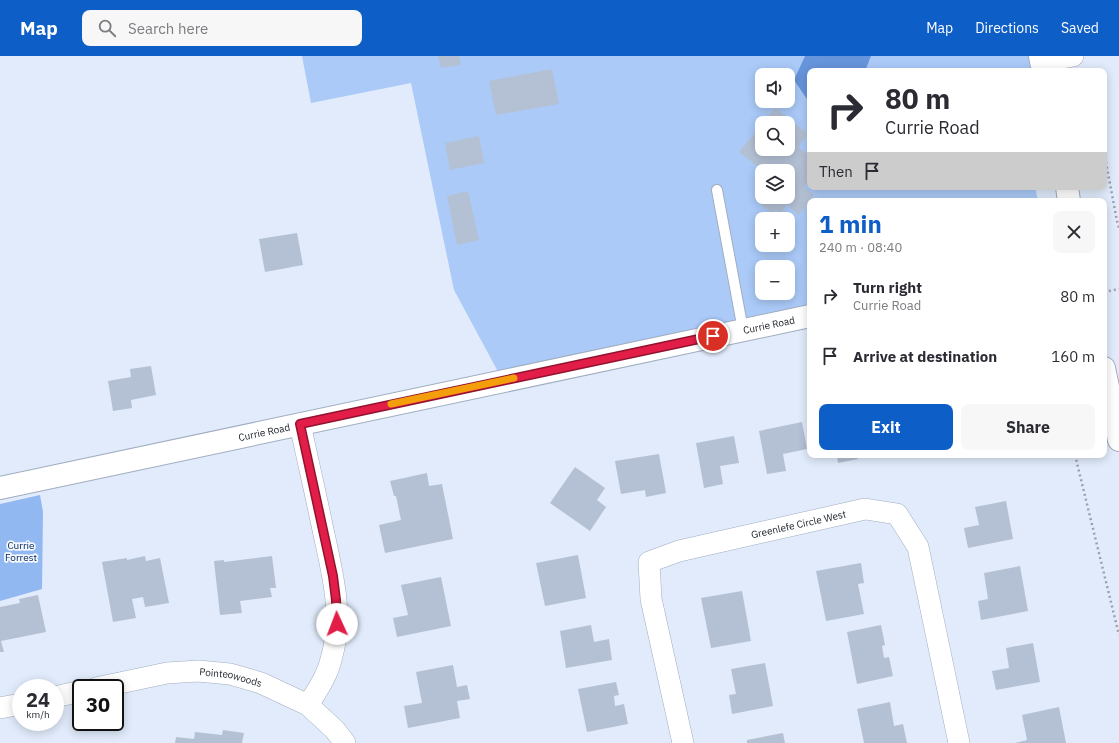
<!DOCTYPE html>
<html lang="en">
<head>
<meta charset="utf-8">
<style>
	:root { --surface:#fff; --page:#f7f7f7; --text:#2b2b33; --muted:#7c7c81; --accent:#0d5ec7 }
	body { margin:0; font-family:"IBM Plex Sans",sans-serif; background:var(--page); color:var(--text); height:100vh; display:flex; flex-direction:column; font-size:15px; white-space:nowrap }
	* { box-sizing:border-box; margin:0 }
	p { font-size:13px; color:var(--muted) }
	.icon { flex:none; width:22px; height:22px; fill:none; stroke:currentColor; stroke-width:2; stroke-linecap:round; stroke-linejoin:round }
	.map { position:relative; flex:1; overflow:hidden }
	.details { position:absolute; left:807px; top:142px; width:300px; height:260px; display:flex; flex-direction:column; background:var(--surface); border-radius:8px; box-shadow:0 2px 10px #0003 }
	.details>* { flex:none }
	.hud { position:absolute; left:807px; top:12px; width:300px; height:122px; border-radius:8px; box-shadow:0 2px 10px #0003; background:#fff; color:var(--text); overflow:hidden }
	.buttons { position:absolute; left:755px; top:12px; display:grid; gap:8px }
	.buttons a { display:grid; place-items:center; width:40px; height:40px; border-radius:8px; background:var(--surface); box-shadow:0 2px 10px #0003; font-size:20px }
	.speed { position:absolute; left:12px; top:623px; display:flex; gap:8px; font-size:20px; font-weight:700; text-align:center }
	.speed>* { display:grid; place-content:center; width:52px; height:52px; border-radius:50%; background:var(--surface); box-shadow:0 2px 10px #0003; line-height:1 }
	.speed small { font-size:10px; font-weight:400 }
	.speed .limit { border:2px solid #111; border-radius:6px; background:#fff; color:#111 }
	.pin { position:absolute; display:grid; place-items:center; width:34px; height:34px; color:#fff; margin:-17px; border:2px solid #fff; border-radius:50%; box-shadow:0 1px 4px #0007 }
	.me { position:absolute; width:44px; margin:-22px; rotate:358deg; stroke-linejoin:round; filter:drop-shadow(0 0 3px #0008) }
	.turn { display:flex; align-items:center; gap:14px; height:84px; padding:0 12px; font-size:18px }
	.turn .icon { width:52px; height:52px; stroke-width:2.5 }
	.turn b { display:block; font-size:28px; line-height:34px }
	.then { display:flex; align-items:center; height:38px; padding:0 12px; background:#0003; gap:8px; font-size:15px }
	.round { display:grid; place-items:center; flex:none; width:42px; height:42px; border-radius:8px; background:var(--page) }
	.head { display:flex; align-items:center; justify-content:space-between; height:68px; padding:0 12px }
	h1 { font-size:24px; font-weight:800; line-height:30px; color:var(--accent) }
	.primary-button { display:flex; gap:8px; margin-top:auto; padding:8px 12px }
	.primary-button a { flex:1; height:46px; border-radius:8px; background:var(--accent); color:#fff; font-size:16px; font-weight:800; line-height:46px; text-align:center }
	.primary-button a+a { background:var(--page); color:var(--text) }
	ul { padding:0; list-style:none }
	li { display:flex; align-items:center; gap:12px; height:60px; padding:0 12px }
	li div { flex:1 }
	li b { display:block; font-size:15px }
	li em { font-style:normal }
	header { display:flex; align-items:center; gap:24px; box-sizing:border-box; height:56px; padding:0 20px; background:var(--accent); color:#fff }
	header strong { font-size:19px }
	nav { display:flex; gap:22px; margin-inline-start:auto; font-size:14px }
	.search { width:280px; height:36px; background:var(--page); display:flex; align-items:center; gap:10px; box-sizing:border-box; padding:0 14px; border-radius:8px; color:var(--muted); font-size:15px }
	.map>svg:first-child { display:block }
	.green { fill:#abcaf8; fill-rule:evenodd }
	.forest { fill:#92b8f2 }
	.water { fill:#6795db }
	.building { fill:#b4c1d4 }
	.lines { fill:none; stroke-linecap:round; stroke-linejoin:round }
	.lane-casing { stroke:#a0adc0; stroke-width:12 }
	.street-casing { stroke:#a0adc0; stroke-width:22 }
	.secondary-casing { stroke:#a0adc0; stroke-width:24 }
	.path { stroke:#98a1ad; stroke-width:2.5; stroke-dasharray:2 3; stroke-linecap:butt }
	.lane { stroke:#fff; stroke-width:10 }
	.street { stroke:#fff; stroke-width:21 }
	.secondary { stroke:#fff; stroke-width:22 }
	.route-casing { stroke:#92132f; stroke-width:10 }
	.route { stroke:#e11d48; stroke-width:7 }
	.slow { stroke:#f59e0b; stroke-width:7 }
	.labels { text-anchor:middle; stroke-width:3.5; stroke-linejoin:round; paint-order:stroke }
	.street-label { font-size:10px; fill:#21262d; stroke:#f5f8fc }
	.park-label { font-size:10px; fill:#002864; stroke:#f5f8fc }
</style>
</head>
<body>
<header>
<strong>Map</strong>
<div class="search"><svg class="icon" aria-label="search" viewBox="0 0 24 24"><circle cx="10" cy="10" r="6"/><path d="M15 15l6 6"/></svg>Search here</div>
<nav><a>Map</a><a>Directions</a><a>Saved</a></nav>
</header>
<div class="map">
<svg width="1119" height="687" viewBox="0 0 1119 687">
	<rect width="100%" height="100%" fill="#e1ebfb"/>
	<!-- green -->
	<path class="green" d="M302,0H1029L1032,15H810V131H1035L1038,145H810V258L502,323L454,234L411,27L311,47ZM762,19H788V45H762ZM762,67H788V93H762ZM762,115H788V141H762ZM762,163H788V189H762ZM762,211H788V237H762Z"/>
	<!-- forest -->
	<path class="forest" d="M40,439L43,456L42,533L0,545V448Z"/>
	<!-- water -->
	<path class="water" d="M805,0H871L865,15H810V45L809,46L794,24Z"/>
	<!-- building -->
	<path class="building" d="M438,0H459L461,9L441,12Z
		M552,13L559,48L496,59L489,25Z
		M775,52L808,78L798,91L810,101V124L804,131L814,139L799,159L787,149L780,158L776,154L772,158L754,143L762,133V141H788V115H763L739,96L762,68V93H788V67H763Z
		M479,80L484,107L450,114L445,87Z
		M468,135L479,184L457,189L447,140Z
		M297,177L303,209L265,216L259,183Z
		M151,310L156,339L131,344L132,352L113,355L108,325L131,321L130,313Z
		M802,366L807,393L783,398L786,415L767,418L759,375Z
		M734,380L739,407L720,410L723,428L704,432L696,387Z
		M659,398L666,437L646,441L645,434L621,438L615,405Z
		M837,399H857L858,403L838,407Z
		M575,411L605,432L597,444L606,451L590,475L550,447Z
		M427,417L429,430L442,428L453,483L385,497L379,469L401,464L396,440H394L390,425Z
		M1006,445L1013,483L968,492L964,472L979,469L975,451Z
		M578,499L586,542L545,550L536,507Z
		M145,500L146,505L160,502L169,547L145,551L143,541L132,543L136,562L113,566L102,506L127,502V504Z
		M272,500L276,532H270L272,541L240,545L242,557L220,559L214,505L224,504V506Z
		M861,507L864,527L858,528L864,558L826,565L816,515Z
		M1020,510L1028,555L981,564L978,545L988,543L984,517Z
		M441,521L451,570L397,581L393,562L408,559L401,529Z
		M742,535L751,585L711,592L701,542Z
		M38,539L46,576L1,585L4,596H0V551L20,547L19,543Z
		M591,569L594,586L609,583L612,604L566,612L560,575Z
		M881,569L885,589L882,590L884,602L889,601L893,620L857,628L847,576Z
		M1033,587L1040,626L996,634L992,615L1009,612L1006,592Z
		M765,607L773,650L732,658L729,639L736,638L731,613Z
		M453,609L457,631L467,629L470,643L457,645L460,662L408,672L404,650L422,647L416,616Z
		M616,626L619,639L614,640L615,650L624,648L628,668L587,676L578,633Z
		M890,646L894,670L903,668L907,687H864L857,653Z
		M1059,651L1066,687H1015L1027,684L1022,659Z
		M223,674L244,677L242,687H175L176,681L194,683L195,676L222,679Z
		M783,677L785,687H747V684Z"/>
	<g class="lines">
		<defs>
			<path id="lane" d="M717,134L743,274"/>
			<g id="street">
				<path d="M1041,6L1073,0"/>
				<path d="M300,368C307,401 315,435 322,469C331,512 344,556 332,600C328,619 318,633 308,649"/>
				<path id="s1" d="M96,632L167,617L198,615L230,618L261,627L308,649L335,674L345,687"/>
				<path d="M55,641L81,635"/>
				<path d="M0,652L21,648"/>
				<path id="s2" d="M683,687L651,543L649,506L679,495L865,453L897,458L918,491L959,687"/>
			</g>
			<g id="secondary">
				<path d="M1040,0L1043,15"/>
				<path d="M1067,131L1069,145"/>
				<path d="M1104,312L1119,384"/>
				<path id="s3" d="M0,432L810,260"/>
			</g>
		</defs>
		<!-- lane casing -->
		<use href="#lane" class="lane-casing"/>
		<!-- street casing -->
		<use href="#street" class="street-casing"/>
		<!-- secondary casing -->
		<use href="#secondary" class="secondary-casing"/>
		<!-- path -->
		<path class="path" d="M1104,96L1117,165L1119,172
			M1104,236L1119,233
			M1075,399L1119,579"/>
		<!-- lane -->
		<use href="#lane" class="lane"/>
		<!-- street -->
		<use href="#street" class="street"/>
		<!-- secondary -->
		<use href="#secondary" class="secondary"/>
	</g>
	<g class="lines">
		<defs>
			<path id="route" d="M337,568L336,544L333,520L300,368L713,280"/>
		</defs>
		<!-- route casing -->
		<use href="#route" class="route-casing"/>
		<!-- route -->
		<use href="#route" class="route"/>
		<!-- slow -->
		<path class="slow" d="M391,348L514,322"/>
	</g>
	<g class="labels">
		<!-- street labels -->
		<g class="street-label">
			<text dy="4" stroke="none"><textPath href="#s3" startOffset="786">Currie Road</textPath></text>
			<text dy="4" stroke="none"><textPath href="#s3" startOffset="270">Currie Road</textPath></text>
			<text dy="4" stroke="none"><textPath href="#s2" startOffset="339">Greenlefe Circle West</textPath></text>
			<text dy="4" stroke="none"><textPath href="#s1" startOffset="137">Pointeowoods</textPath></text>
		</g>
		<!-- park labels -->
		<g class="park-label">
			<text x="21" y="493">Currie<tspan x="21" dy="12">Forrest</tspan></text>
		</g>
	</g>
</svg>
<div class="buttons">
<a><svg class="icon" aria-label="sound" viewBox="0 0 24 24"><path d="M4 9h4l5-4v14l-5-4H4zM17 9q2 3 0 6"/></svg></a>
<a><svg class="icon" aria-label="search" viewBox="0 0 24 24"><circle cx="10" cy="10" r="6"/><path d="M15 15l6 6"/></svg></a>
<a><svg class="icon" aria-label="layers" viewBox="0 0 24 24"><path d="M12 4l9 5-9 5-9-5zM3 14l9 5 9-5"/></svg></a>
<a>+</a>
<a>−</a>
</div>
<div class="speed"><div>24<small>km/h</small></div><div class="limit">30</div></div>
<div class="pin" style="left:713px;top:280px;background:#d93025"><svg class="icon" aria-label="arrive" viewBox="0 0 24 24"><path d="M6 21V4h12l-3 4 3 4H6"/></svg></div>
<svg class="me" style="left:337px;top:568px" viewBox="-20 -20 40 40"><circle r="19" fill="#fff"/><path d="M0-13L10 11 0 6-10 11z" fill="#e11d48"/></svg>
<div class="hud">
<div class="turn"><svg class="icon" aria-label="right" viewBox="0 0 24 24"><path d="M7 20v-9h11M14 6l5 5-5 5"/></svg><div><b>80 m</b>Currie Road</div></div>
<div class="then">Then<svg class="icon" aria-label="arrive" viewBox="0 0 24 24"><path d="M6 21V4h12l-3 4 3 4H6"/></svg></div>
</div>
<section class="details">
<div class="head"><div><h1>1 min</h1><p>240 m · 08:40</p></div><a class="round"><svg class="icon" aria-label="close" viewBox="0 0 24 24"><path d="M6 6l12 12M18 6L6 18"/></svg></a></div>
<ul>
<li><svg class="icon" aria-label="right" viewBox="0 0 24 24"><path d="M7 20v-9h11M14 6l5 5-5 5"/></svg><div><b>Turn right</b><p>Currie Road</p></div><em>80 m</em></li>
<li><svg class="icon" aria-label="arrive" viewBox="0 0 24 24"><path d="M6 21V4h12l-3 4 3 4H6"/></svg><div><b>Arrive at destination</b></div><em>160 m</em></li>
</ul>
<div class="primary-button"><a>Exit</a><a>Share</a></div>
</section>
</div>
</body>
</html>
